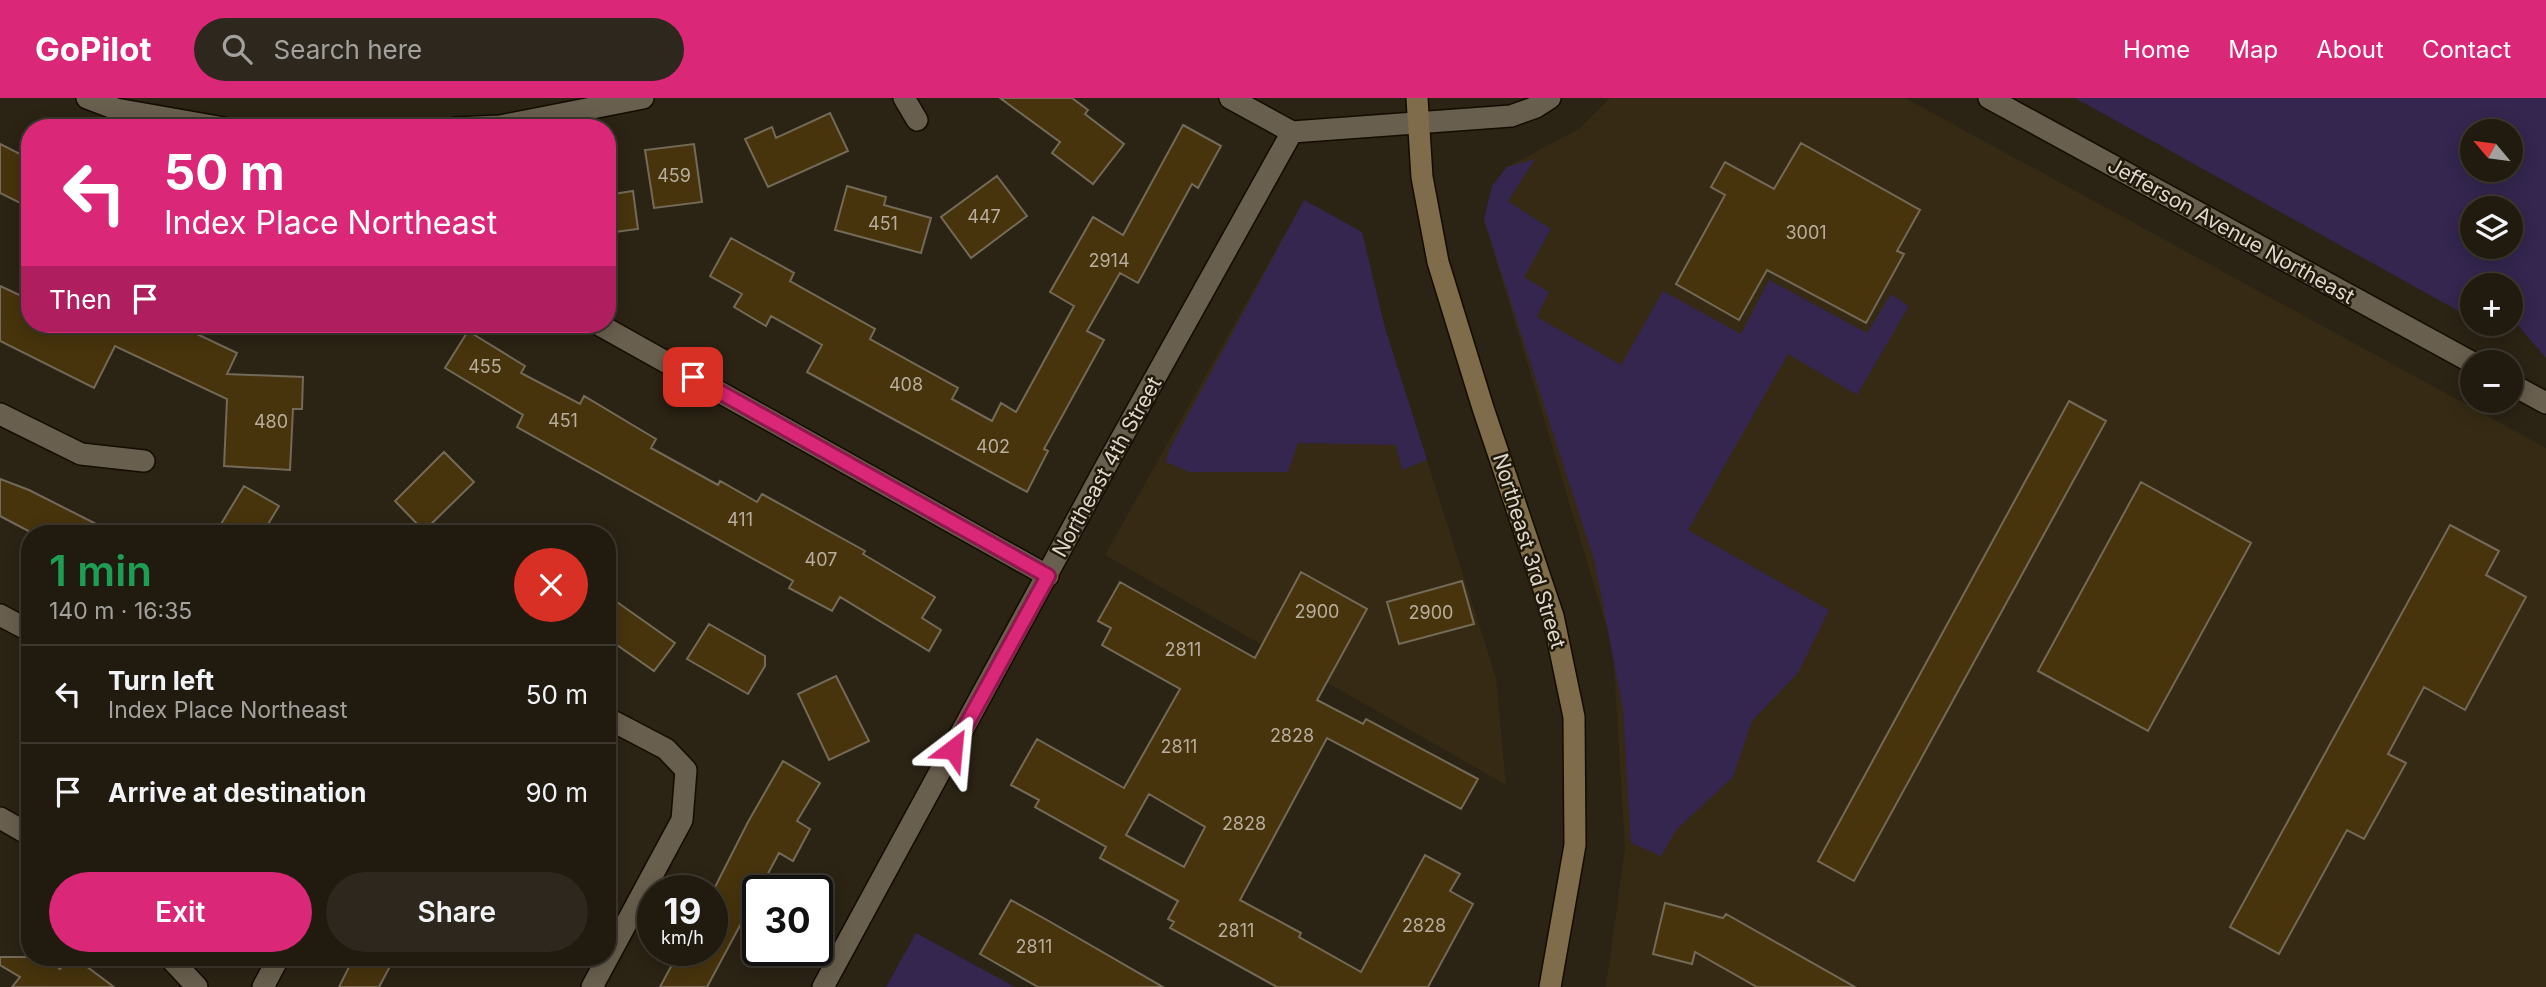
<!DOCTYPE html>
<html lang="en">
<head>
<meta charset="utf-8">
<style>
	:root { --surface:#201a0f; --page:#2d271d; --text:#f1f3f6; --muted:#a2a19e; --line:#3d382f; --accent:#db2777 }
	body { margin:0; font-family:Inter,sans-serif; background:var(--page); color:var(--text); height:100vh; display:flex; flex-direction:column; font-size:26px; white-space:nowrap }
	* { box-sizing:border-box; margin:0 }
	p { font-size:23px; color:var(--muted) }
	.icon { flex:none; width:38px; height:38px; fill:none; stroke:currentColor; stroke-width:2; stroke-linecap:round; stroke-linejoin:round }
	.map { position:relative; flex:1; overflow:hidden }
	.details { position:absolute; left:21px; top:427px; width:595px; height:441px; display:flex; flex-direction:column; background:var(--surface); border-radius:28px; box-shadow:0 4px 18px #0003,0 0 0 2px var(--line) }
	.details>* { flex:none }
	.guide { position:absolute; left:21px; top:21px; width:595px; height:214px; border-radius:28px; box-shadow:0 4px 18px #0003,0 0 0 2px var(--line); background:#db2777; color:#fff; overflow:hidden }
	.needle { width:46px; rotate:299deg }
	.tools { position:absolute; left:2460px; top:21px; display:grid; gap:14px }
	.tools a { display:grid; place-items:center; width:63px; height:63px; border-radius:50%; background:var(--surface); box-shadow:0 4px 18px #0003,0 0 0 2px var(--line); font-size:35px }
	.speed { position:absolute; left:637px; top:777px; display:flex; gap:14px; font-size:35px; font-weight:700; text-align:center }
	.speed>* { display:grid; place-content:center; width:91px; height:91px; border-radius:50%; background:var(--surface); box-shadow:0 4px 18px #0003,0 0 0 2px var(--line); line-height:1 }
	.speed small { font-size:18px; font-weight:400 }
	.speed .limit { border:4px solid #111; border-radius:10px; background:#fff; color:#111 }
	.pin { position:absolute; display:grid; place-items:center; width:60px; height:60px; color:#fff; margin:-30px; border-radius:14px; box-shadow:0 4px 10px #0006 }
	.me { position:absolute; width:77px; margin:-38px; rotate:29deg; stroke-linejoin:round; filter:drop-shadow(0 0 5px #0008) }
	.turn { display:flex; align-items:center; gap:24px; height:147px; padding:0 28px; font-size:32px }
	.turn .icon { width:91px; height:91px; stroke-width:2.5 }
	.turn b { display:block; font-size:49px; line-height:60px }
	.then { display:flex; align-items:center; height:66px; padding:0 28px; background:#0003; gap:14px; font-size:26px }
	.round { display:grid; place-items:center; flex:none; width:74px; height:74px; border-radius:37px; background:var(--page) }
	.overview { display:flex; align-items:center; justify-content:space-between; height:119px; padding:0 28px }
	h1 { font-size:42px; font-weight:600; line-height:52px; color:#1e9e55 }
	.primary-button { display:flex; gap:14px; margin-top:auto; padding:14px 28px }
	.primary-button a { flex:1; height:80px; border-radius:42px; background:var(--accent); color:#fff; font-size:28px; font-weight:600; line-height:80px; text-align:center }
	.primary-button a+a { background:var(--page); color:var(--text) }
	ul { padding:0; list-style:none }
	li { display:flex; align-items:center; gap:21px; height:98px; padding:0 28px; border-top:2px solid var(--line) }
	li div { flex:1 }
	li b { display:block; font-size:26px }
	li em { font-style:normal }
	header { display:flex; align-items:center; gap:42px; box-sizing:border-box; height:98px; padding:0 35px; background:var(--accent); color:#fff }
	header strong { font-size:33px }
	nav { display:flex; gap:38px; margin-inline-start:auto; font-size:24px }
	.search { width:490px; height:63px; background:var(--page); display:flex; align-items:center; gap:18px; box-sizing:border-box; padding:0 24px; border-radius:38px; color:var(--muted); font-size:26px }
	.map>svg:first-child { display:block }
	.built { fill:#362a14 }
	.green { fill:#34264f; fill-rule:evenodd }
	.building { fill:#47340d; stroke:#736a58; stroke-width:2; fill-rule:evenodd }
	.lines { fill:none; stroke-linecap:round; stroke-linejoin:round }
	.street-casing { stroke:#130c01; stroke-width:24 }
	.secondary-casing { stroke:#130c01; stroke-width:24 }
	.street { stroke:#695f4e; stroke-width:21 }
	.secondary { stroke:#7e6c4a; stroke-width:21 }
	.route-casing { stroke:#8e194d; stroke-width:18 }
	.route { stroke:#db2777; stroke-width:12 }
	.labels { text-anchor:middle; stroke-width:5; stroke-linejoin:round; paint-order:stroke }
	.number-label { font-size:18px; fill:#b8ae9e }
	.street-label { font-size:21px; fill:#ddd7ce; stroke:#21190a }
</style>
</head>
<body>
<header>
<strong>GoPilot</strong>
<div class="search"><svg class="icon" aria-label="search" viewBox="0 0 24 24"><circle cx="10" cy="10" r="6"/><path d="M15 15l6 6"/></svg>Search here</div>
<nav><a>Home</a><a>Map</a><a>About</a><a>Contact</a></nav>
</header>
<div class="map">
<svg width="2546" height="889" viewBox="0 0 2546 889">
	<rect width="100%" height="100%" fill="#2b2314"/>
	<!-- built -->
	<path class="built" d="M1610,0H1905L2546,350V889H1606L1625,750L1613,550L1484,122L1492,88L1507,69L1579,31Z
		M1304,102L1362,134L1385,230L1496,580L1506,687L1105,457Z"/>
	<!-- green -->
	<path class="green" d="M2075,0H2546V260L2516,225H2511V187H2473V221ZM2473,33H2511V72H2473ZM2473,110H2511V149H2473Z
		M1535,61L1508,103L1551,131L1524,179L1549,194L1537,219L1621,267L1663,193L1741,236L1769,182L1867,235L1891,196L1909,208L1857,297L1788,256L1688,432L1829,512L1798,575L1752,623L1733,679L1677,731L1661,758L1631,745L1623,612L1595,465L1484,121L1492,88L1507,69Z
		M1304,102L1362,134L1385,230L1427,362L1402,372L1396,347L1298,345L1288,374H1189L1166,364L1169,352Z
		M916,835L1015,889H886Z"/>
	<!-- building -->
	<path class="building" d="M1000,0H1072L1088,12L1085,16L1124,46L1093,86L1052,55L1060,44Z
		M830,15L848,53L768,89L745,41L772,29L776,40Z
		M1183,27L1221,48L1198,90L1192,86L1138,185L1120,175L1087,233L1104,242L1044,351L1048,353L1027,394L807,274L822,247L771,218L766,228L734,209L742,196L710,178L731,140L794,175L790,183L875,231L870,241L958,290L952,301L992,323L1001,305L1016,314L1074,208L1050,194L1093,119L1123,137Z
		M1801,45L1920,112L1897,153L1904,156L1866,225L1767,172L1739,222L1676,186L1725,97L1711,89L1725,64L1774,91Z
		M0,46L30,61V110L0,95Z
		M694,46L702,104L654,110L645,52Z
		M997,78L1027,118L971,160L941,119Z
		M847,88L886,99L884,107L931,120L921,155L835,132Z
		M633,93L638,131L607,135V97Z
		M0,188L30,202V226H176L237,255L227,276L303,279L302,311H293L290,372L224,368L227,301L115,248L94,290L0,243Z
		M468,233L525,268L521,275L580,306L584,298L656,341L651,350L718,387L720,383L757,404L762,396L865,453L863,456L935,499L922,520L941,532L929,553L840,499L832,513L789,490L793,483L517,329L523,317L445,270Z
		M2069,303L2106,323L1854,783L1818,763Z
		M444,354L474,384L424,433L395,403Z
		M0,381L29,392L116,436H34L0,418Z
		M2141,384L2251,445L2148,633L2038,573Z
		M244,388L279,408L262,436H215Z
		M2450,427L2499,453L2486,477L2526,499L2465,612L2424,589L2388,656L2406,665L2364,741L2347,732L2279,856L2230,829Z
		M1301,474L1367,511L1317,602L1363,626L1366,621L1478,681L1461,711L1327,640L1240,802L1301,835L1299,839L1361,874L1425,757L1460,776L1450,793L1473,806L1428,889H1277L1170,830L1174,824L1168,821L1178,803L1100,760L1106,749L1035,709L1039,702L1011,687L1037,641L1124,690L1180,591L1102,547L1111,530L1098,523L1120,484L1255,560ZM1149,696L1205,729L1184,769L1126,737Z
		M1462,483L1474,526L1399,546L1387,504Z
		M607,497L675,545L654,573L607,540Z
		M709,526L765,558V568L748,596L687,561Z
		M836,578L869,643L829,662L798,596Z
		M783,663L820,685L797,723L810,731L793,763L779,755L707,889H660L680,852H712V795L748,724Z
		M1011,802L1047,822L1163,889H1038L980,856Z
		M1665,805L1723,820L1726,816L1855,889H1757L1695,854L1692,866L1653,856Z
		M0,859H44L60,871L69,859H74L114,889H12L20,879L0,867Z
		M354,859H395L379,889H339Z"/>
	<g class="lines">
		<defs>
			<path id="street" d="M87,0L116,11L224,30
				M904,0L917,22
				M1230,0L1292,34L1511,18L1536,9L1550,0
				M1989,0L2473,265
				M455,30L500,28L643,0
				M598,226L1048,478
				M2511,286L2546,305
				M0,316L81,356L144,363
				M0,517L30,533
				M0,720L30,737
				M169,859L197,889
				M263,889L279,859
				M592,889L682,722L686,672L666,651L607,620
				M823,889L1106,368L1292,34"/>
			<path id="secondary" d="M1417,0L1422,79L1438,164L1483,310L1553,518L1574,619L1575,747L1550,889"/>
		</defs>
		<!-- street casing -->
		<use href="#street" class="street-casing"/>
		<!-- secondary casing -->
		<use href="#secondary" class="secondary-casing"/>
		<!-- street -->
		<use href="#street" class="street"/>
		<!-- secondary -->
		<use href="#secondary" class="secondary"/>
	</g>
	<g class="lines">
		<defs>
			<path id="route" d="M693,279L1048,478L953,651"/>
		</defs>
		<!-- route casing -->
		<use href="#route" class="route-casing"/>
		<!-- route -->
		<use href="#route" class="route"/>
	</g>
	<g class="labels">
		<!-- number labels -->
		<g class="number-label">
			<text x="674" y="84">459</text>
			<text x="984" y="125">447</text>
			<text x="883" y="132">451</text>
			<text x="1806" y="141">3001</text>
			<text x="1109" y="169">2914</text>
			<text x="485" y="275">455</text>
			<text x="906" y="293">408</text>
			<text x="563" y="329">451</text>
			<text x="271" y="330">480</text>
			<text x="993" y="355">402</text>
			<text x="740" y="428">411</text>
			<text x="821" y="468">407</text>
			<text x="1317" y="520">2900</text>
			<text x="1431" y="521">2900</text>
			<text x="1183" y="558">2811</text>
			<text x="1292" y="644">2828</text>
			<text x="1179" y="655">2811</text>
			<text x="1244" y="732">2828</text>
			<text x="1424" y="834">2828</text>
			<text x="1236" y="839">2811</text>
			<text x="1034" y="855">2811</text>
		</g>
		<!-- street labels -->
		<g class="street-label">
			<text transform="translate(2231 133) rotate(29)" y="7">Jefferson Avenue Northeast</text>
			<text transform="translate(1107 369) rotate(-61)" y="7">Northeast 4th Street</text>
			<text transform="translate(1529 453) rotate(73)" y="7">Northeast 3rd Street</text>
		</g>
	</g>
</svg>
<div class="tools">
<a><svg class="needle" viewBox="-14 -14 28 28"><path d="M0-13l5 13h-10z" fill="#e53935"/><path d="M0 13l5-13h-10z" fill="#a2a19e"/></svg></a>
<a><svg class="icon" aria-label="layers" viewBox="0 0 24 24"><path d="M12 4l9 5-9 5-9-5zM3 14l9 5 9-5"/></svg></a>
<a>+</a>
<a>−</a>
</div>
<div class="speed"><div>19<small>km/h</small></div><div class="limit">30</div></div>
<div class="pin" style="left:693px;top:279px;background:#d93025"><svg class="icon" aria-label="arrive" viewBox="0 0 24 24"><path d="M6 21V4h12l-3 4 3 4H6"/></svg></div>
<svg class="me" style="left:953px;top:651px" viewBox="-20 -20 40 40"><path d="M0-17L14 15 0 8-14 15z" fill="#db2777" stroke="#fff" stroke-width="4"/></svg>
<div class="guide">
<div class="turn"><svg class="icon" aria-label="left" viewBox="0 0 24 24"><path d="M17 20v-9H6M10 6l-5 5 5 5"/></svg><div><b>50 m</b>Index Place Northeast</div></div>
<div class="then">Then<svg class="icon" aria-label="arrive" viewBox="0 0 24 24"><path d="M6 21V4h12l-3 4 3 4H6"/></svg></div>
</div>
<section class="details">
<div class="overview"><div><h1>1 min</h1><p>140 m · 16:35</p></div><a class="round" style="background:#d93025;color:#fff"><svg class="icon" aria-label="close" viewBox="0 0 24 24"><path d="M6 6l12 12M18 6L6 18"/></svg></a></div>
<ul>
<li><svg class="icon" aria-label="left" viewBox="0 0 24 24"><path d="M17 20v-9H6M10 6l-5 5 5 5"/></svg><div><b>Turn left</b><p>Index Place Northeast</p></div><em>50 m</em></li>
<li><svg class="icon" aria-label="arrive" viewBox="0 0 24 24"><path d="M6 21V4h12l-3 4 3 4H6"/></svg><div><b>Arrive at destination</b></div><em>90 m</em></li>
</ul>
<div class="primary-button"><a>Exit</a><a>Share</a></div>
</section>
</div>
</body>
</html>
